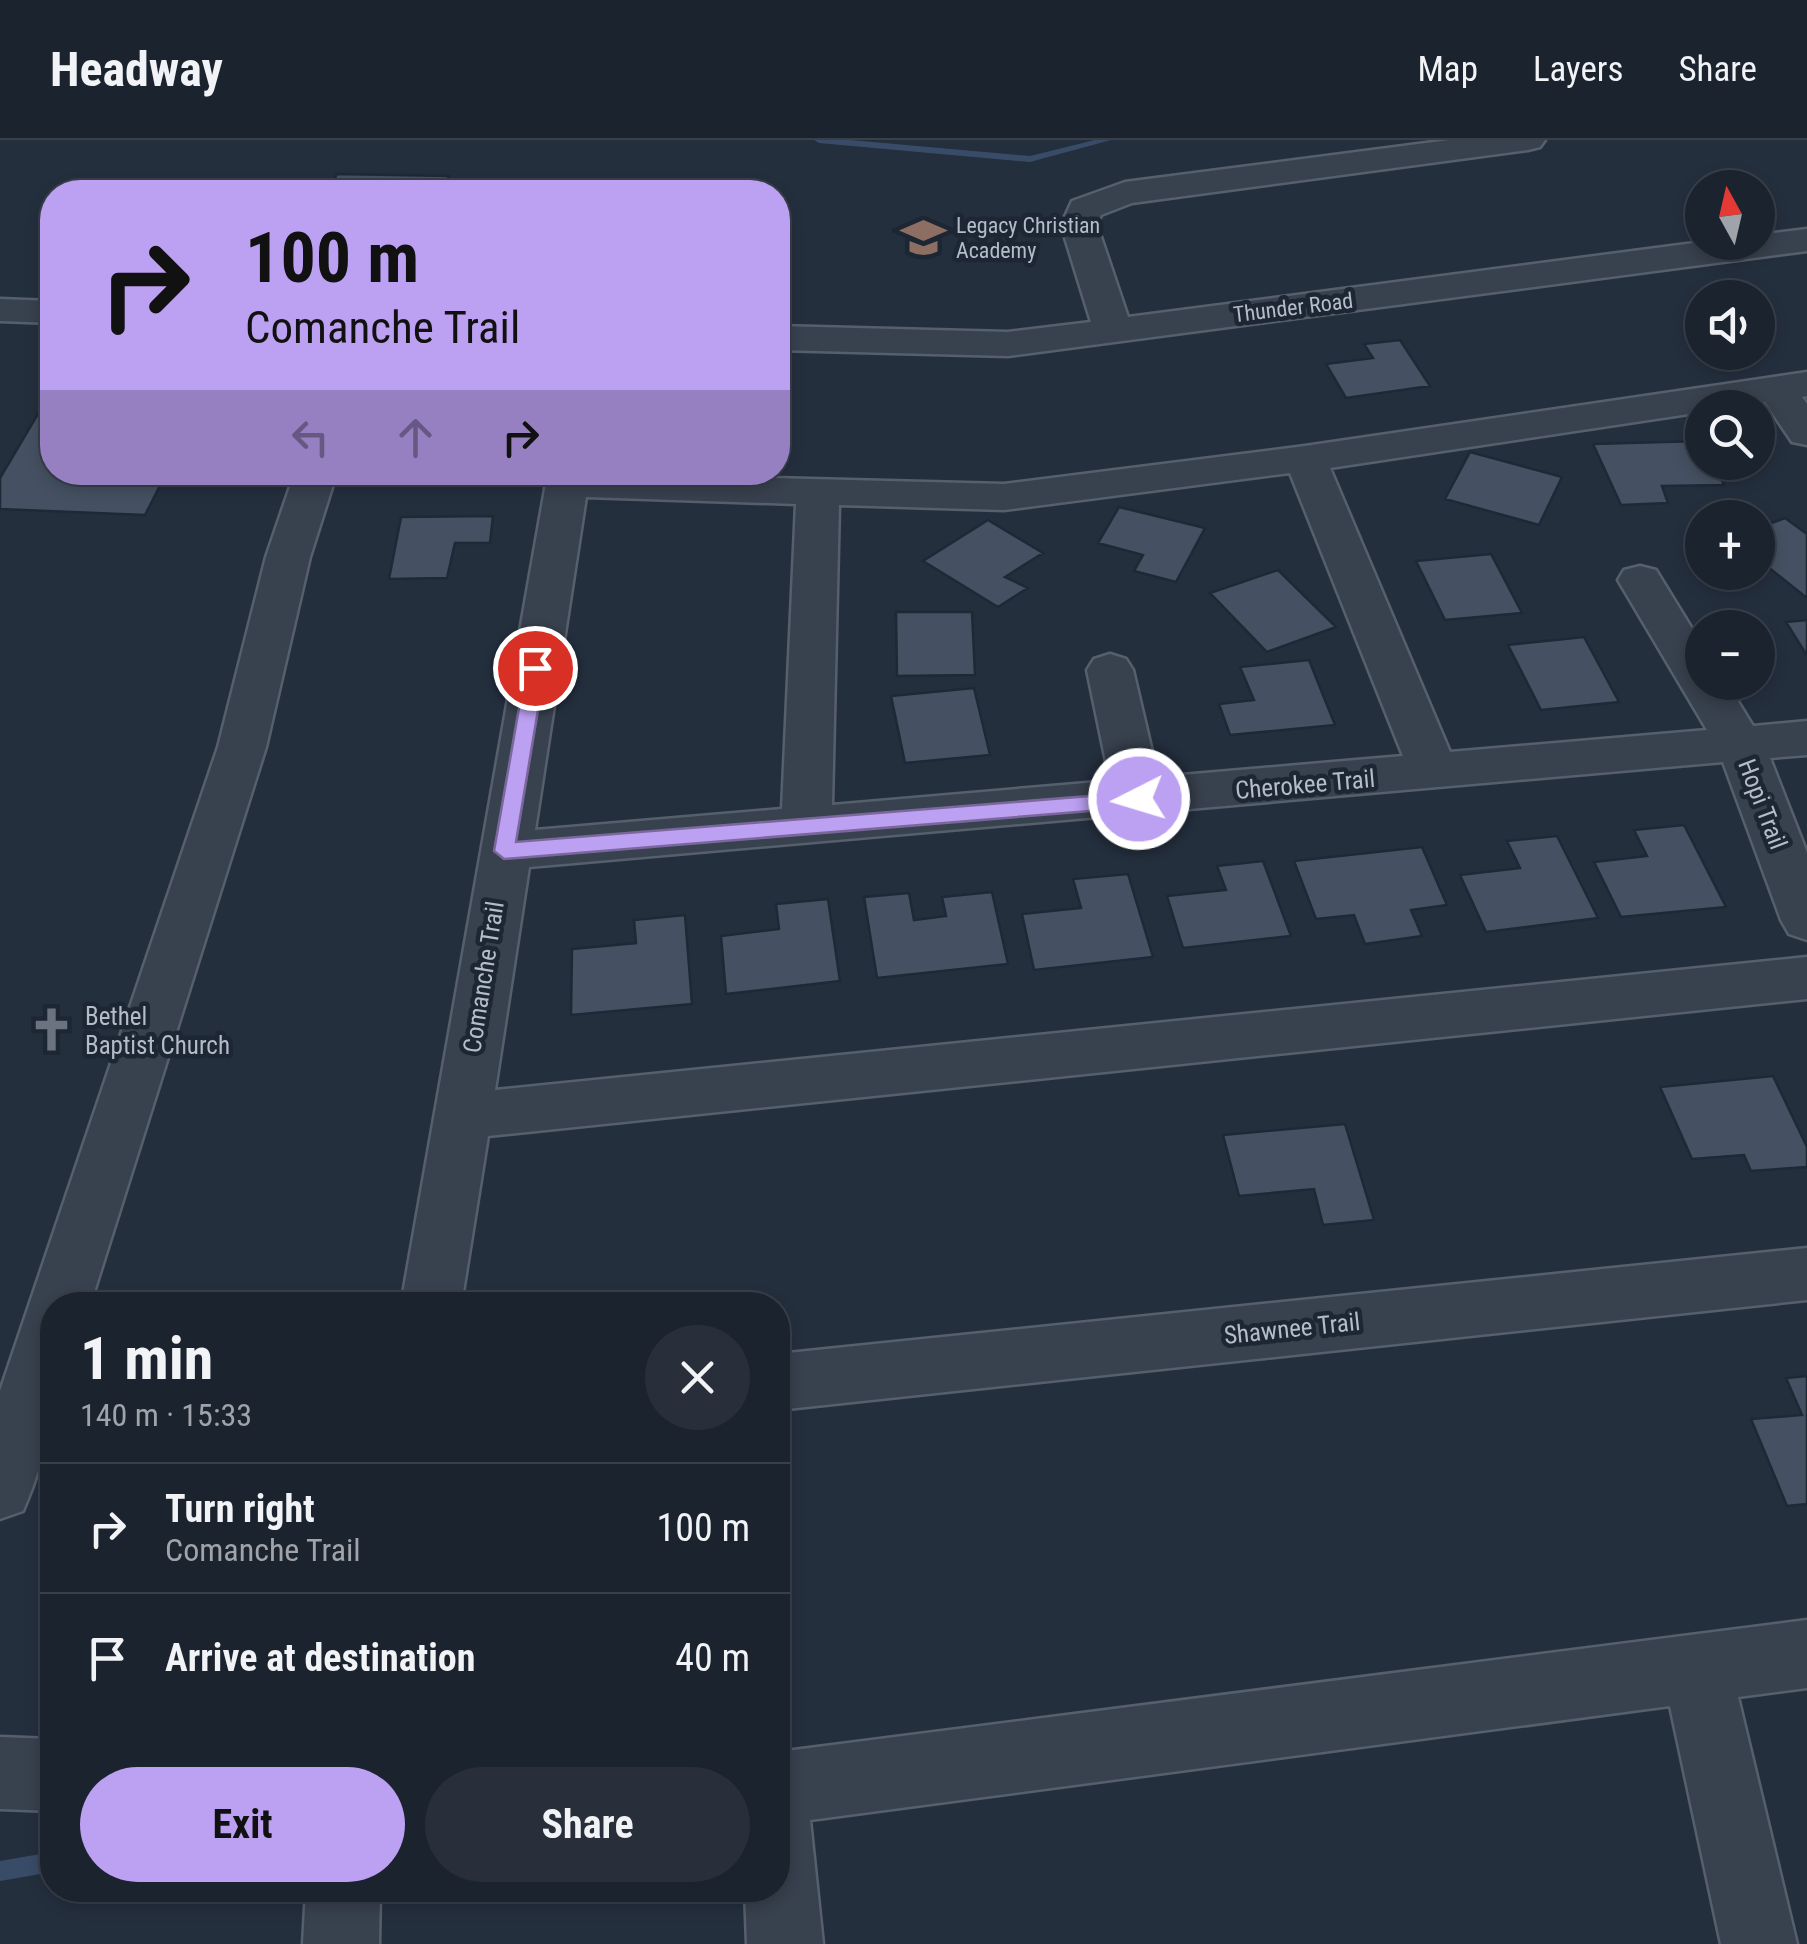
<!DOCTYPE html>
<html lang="en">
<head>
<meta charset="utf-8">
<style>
	:root { --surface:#1b232e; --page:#282f3a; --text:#f1f3f6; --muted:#a0a4aa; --line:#39404a; --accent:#bca0f2 }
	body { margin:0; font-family:"Roboto Condensed",sans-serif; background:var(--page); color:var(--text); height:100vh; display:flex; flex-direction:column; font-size:38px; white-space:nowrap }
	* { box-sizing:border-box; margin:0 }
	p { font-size:32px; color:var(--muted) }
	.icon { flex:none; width:55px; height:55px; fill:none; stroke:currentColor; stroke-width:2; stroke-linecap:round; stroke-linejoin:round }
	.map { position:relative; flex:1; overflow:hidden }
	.panel { position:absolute; left:40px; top:1152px; width:750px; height:610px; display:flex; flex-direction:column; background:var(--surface); border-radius:40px; box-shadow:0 5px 15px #0003,0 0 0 2px var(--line) }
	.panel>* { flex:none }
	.hud { position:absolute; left:40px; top:40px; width:750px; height:305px; border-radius:40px; box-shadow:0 5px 15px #0003,0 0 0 2px var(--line); background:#bca0f2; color:#111; overflow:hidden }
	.needle { width:65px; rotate:352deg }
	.buttons { position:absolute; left:1685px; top:30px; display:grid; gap:20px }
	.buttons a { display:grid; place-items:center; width:90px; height:90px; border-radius:50%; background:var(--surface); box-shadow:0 5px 15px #0003,0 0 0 2px var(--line); font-size:50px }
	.pin { position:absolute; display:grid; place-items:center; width:85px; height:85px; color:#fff; margin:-42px; border:5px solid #fff; border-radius:50%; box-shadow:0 2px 10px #0007 }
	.me { position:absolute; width:110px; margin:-55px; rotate:265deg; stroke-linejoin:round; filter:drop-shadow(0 0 8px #0008) }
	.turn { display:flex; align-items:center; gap:35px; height:210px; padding:0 40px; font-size:45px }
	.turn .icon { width:130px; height:130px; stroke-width:2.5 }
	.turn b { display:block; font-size:70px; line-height:85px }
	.lanes { display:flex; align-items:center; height:95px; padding:0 40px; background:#0003; justify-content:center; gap:50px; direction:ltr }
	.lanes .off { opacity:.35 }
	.round { display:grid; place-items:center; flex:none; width:105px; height:105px; border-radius:52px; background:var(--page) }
	.summary { display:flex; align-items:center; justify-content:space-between; height:170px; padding:0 40px }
	h1 { font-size:60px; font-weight:700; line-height:75px }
	.action { display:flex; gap:20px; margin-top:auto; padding:20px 40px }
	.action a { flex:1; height:115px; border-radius:60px; background:var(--accent); color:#111; font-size:40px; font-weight:700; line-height:115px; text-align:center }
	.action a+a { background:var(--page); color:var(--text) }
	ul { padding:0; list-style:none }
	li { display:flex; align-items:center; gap:30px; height:130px; padding:0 40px; border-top:2px solid var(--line) }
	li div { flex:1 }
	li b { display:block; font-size:38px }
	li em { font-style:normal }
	header { display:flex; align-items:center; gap:60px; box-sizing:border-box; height:140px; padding:0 50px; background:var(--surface); border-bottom:2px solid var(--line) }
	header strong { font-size:48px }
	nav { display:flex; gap:55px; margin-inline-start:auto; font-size:35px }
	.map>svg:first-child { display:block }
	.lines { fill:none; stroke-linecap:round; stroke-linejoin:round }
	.stream { fill:#394c67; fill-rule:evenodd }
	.building { fill:#455162; stroke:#1f2835; stroke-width:2.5 }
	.minor-casing { stroke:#565f6c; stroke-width:5 }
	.minor { fill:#38414e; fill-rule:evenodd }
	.route { fill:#bca0f2; stroke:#7a689d; stroke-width:2.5 }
	.labels { text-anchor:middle; stroke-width:9; stroke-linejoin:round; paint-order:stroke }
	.far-poi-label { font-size:22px; fill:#b4bcc9; stroke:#1d2633; text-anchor:start }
	.far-street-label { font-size:22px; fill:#b4bcc9; stroke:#1d2633 }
	.street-label { font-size:25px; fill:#b4bcc9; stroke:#1d2633 }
	.poi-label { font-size:25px; fill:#b4bcc9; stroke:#1d2633; text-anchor:start }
</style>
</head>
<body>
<header>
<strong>Headway</strong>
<nav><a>Map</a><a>Layers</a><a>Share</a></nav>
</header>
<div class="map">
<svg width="1807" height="1804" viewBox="0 0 1807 1804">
	<rect width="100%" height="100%" fill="#242f3e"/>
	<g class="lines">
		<!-- stream -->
		<path class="stream" d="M814,0H850L1030,16L1095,0H1111L1030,22L819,3Z
			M52,1712V1732L0,1741V1721Z"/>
	</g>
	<!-- building -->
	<path class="building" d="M337,34L449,36L443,52H328Z
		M614,43L700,46L711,52H592Z
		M1400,200L1430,246L1346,258L1326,224L1373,218L1364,204Z
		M52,250V332H167L145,375L0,369V338Z
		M1701,301L1702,322H1713L1724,345L1662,346L1668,363L1621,365L1593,304Z
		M1470,312L1562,337L1539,385L1445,359Z
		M1119,367L1205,388L1176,442L1134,431L1143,415L1098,403Z
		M493,376L490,403H455L447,438L389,439L401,377Z
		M1785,378L1807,394V458L1758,419V388Z
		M988,380L1043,413L1005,437L1028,448L998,467L923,421Z
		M1491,414L1522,473L1445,480L1416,421Z
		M1278,430L1336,487L1267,512L1210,453Z
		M896,472H972L975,535L897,536Z
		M1807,480V514H1806L1786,482Z
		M1584,497L1619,562L1541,570L1508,505Z
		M1309,520L1335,585L1230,595L1219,564L1254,560L1240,527Z
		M974,548L990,615L905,623L891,556Z
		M1684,685L1726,767L1621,777L1594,722L1647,716L1634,690Z
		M1557,696L1598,778L1486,792L1460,735L1520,728L1507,701Z
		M1422,707L1447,765L1411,770L1422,796L1365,804L1354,775L1316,779L1294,721Z
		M1263,721L1291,796L1183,808L1167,756L1226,750L1217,726Z
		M1128,734L1153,817L1034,830L1022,774L1081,768L1073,739Z
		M992,752L1008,824L877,838L864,757L909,753L914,780L946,776L942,757Z
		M828,759L840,841L726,854L721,796L779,789L776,764Z
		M685,775L692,864L571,875L572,809L636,803L634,780Z
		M1773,936L1807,1007V1027L1751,1031L1744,1015L1692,1019L1660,947Z
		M1345,984L1374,1080L1323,1085L1314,1049L1239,1056L1223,995Z
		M1807,1236V1364L1787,1366L1751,1279L1802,1275L1786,1238Z"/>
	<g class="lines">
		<defs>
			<path id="minor" d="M1449,0H1545L1540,7L1528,10L1132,63L1101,75L1097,85L1128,177L1702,102H1758V95L1807,89V111L1008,216L778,210V186L1008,192L1091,182L1061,85L1072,61L1125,42Z
				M0,159L52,161V183L0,181Z
				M1807,232V256L1802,257L1807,264V305L1792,302L1765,262L1702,268V272L1330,328L1450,612L1707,590L1618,440L1624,430L1640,426L1656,430L1702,505V542H1726L1753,586L1807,581V615L1770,618L1807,713V800L1789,794L1781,780L1723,622L529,727L495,950L1807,817V859L488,996L461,1165H401L548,332L1004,344L1305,306ZM1290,333L1403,616L1158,637L1133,530L1126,519L1110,514L1094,519L1087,530L1110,641L832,665L839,365L1004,370ZM586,357L796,364L782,669L535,690Z
				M295,332H337L310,417L266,607L90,1165H52C52,1246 57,1294 23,1371L0,1379V1251L218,607L266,417Z
				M1807,1108V1160L778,1270V1214Z
				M1807,1480V1548L1738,1557L1797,1804H1721L1670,1566L810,1680L823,1804H747L745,1750H778V1612Z
				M0,1597L52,1599V1671L0,1669Z
				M306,1750H380L379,1804H303Z"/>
		</defs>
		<!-- minor casing -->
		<use href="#minor" class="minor-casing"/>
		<!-- minor -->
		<use href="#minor" class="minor"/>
	</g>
	<!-- route -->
	<path class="route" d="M535,521L545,528L516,702L1139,652L1149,659L1139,667L504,719L494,711L526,528Z"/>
	<!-- icons -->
	<defs>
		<symbol id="school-bare" viewBox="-9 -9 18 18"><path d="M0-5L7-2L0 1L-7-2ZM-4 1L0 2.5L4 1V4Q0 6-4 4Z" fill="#8d6e63" stroke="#1d2633" stroke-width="2.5" paint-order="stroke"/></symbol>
		<symbol id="church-bare" viewBox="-9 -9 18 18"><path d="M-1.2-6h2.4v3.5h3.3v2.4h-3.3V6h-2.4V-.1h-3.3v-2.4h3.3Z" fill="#6b7280" stroke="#1d2633" stroke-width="2.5" paint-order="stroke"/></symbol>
	</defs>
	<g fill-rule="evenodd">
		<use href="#school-bare" x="892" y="66" width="63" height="63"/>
		<use href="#church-bare" x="20" y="858" width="63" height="63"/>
	</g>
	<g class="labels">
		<!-- far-poi labels -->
		<g class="far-poi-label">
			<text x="956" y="93">Legacy Christian<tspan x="956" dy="25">Academy</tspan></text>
		</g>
		<!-- far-street labels -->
		<g class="far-street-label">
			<text transform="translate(1293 167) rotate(-7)" y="8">Thunder Road</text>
		</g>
		<!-- street labels -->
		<g class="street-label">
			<text transform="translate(1305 644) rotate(-5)" y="9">Cherokee Trail</text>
			<text transform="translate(1763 664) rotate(69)" y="9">Hopi Trail</text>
			<text transform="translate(483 837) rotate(-81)" y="9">Comanche Trail</text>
			<text transform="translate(1292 1188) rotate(-6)" y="9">Shawnee Trail</text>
		</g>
		<!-- poi labels -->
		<g class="poi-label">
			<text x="85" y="885">Bethel<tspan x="85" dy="29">Baptist Church</tspan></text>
		</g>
	</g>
</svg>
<div class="buttons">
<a><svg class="needle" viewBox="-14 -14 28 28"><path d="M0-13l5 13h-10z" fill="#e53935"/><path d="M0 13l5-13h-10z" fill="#a0a4aa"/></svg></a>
<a><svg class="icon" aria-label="sound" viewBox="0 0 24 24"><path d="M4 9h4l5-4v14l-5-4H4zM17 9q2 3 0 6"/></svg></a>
<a><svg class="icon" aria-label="search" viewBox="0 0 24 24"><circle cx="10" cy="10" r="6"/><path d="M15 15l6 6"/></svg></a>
<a>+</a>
<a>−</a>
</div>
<div class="pin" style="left:535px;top:528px;background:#d93025"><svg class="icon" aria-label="arrive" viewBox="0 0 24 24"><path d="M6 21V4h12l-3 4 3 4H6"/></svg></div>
<svg class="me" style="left:1139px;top:659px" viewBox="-20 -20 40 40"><circle r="17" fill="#bca0f2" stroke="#fff" stroke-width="3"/><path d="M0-11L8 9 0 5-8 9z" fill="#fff"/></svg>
<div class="hud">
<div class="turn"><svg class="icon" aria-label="right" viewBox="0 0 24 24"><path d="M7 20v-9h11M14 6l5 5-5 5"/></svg><div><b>100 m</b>Comanche Trail</div></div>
<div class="lanes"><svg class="icon off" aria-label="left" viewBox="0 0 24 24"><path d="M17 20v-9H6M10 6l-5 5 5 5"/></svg><svg class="icon off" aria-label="ahead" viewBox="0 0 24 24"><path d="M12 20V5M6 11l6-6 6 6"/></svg><svg class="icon" aria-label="right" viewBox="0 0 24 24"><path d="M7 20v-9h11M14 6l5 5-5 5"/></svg></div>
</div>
<section class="panel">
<div class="summary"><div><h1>1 min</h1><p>140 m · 15:33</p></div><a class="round"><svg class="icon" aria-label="close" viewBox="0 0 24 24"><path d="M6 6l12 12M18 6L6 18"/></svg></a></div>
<ul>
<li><svg class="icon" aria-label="right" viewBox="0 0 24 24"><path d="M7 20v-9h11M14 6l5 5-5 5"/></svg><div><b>Turn right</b><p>Comanche Trail</p></div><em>100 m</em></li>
<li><svg class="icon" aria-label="arrive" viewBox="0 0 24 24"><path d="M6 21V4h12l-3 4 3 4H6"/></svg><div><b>Arrive at destination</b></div><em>40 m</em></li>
</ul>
<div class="action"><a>Exit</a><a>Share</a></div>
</section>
</div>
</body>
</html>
